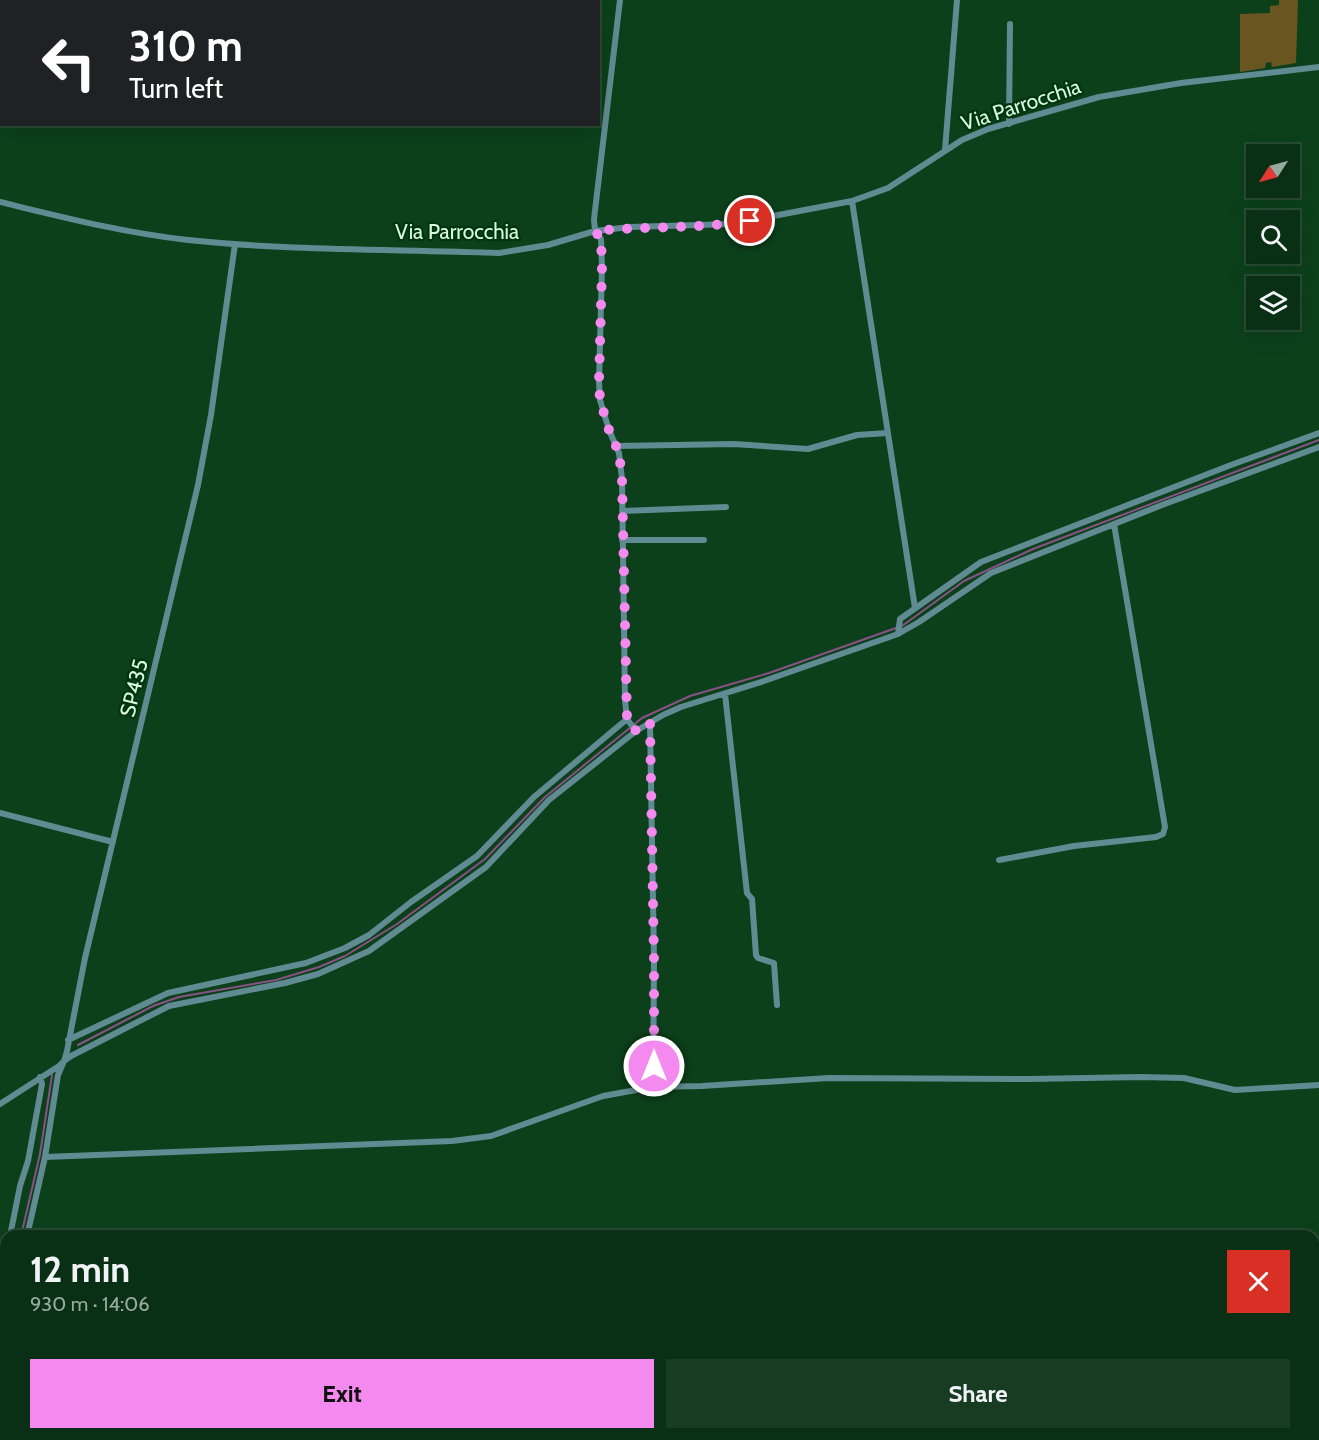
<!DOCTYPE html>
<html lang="en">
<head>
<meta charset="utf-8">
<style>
	:root { --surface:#093014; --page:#173c22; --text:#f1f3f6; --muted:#99a9a0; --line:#294b34; --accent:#f489f0 }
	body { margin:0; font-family:Cabin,sans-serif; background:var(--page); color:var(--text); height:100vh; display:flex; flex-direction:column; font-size:22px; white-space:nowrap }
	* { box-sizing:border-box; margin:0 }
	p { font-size:20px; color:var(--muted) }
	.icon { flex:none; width:33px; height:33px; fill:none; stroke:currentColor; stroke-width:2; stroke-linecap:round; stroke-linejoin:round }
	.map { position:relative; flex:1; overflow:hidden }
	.side { position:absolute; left:0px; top:1230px; width:1320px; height:210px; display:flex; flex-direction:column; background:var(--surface); border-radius:18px 18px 0 0; box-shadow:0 6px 24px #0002,0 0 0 2px var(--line) }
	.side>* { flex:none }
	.banner { position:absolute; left:0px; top:0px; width:600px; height:126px; box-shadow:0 6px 24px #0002,0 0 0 2px var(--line); background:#202124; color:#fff; overflow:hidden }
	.needle { width:39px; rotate:234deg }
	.controls { position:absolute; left:1246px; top:144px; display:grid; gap:12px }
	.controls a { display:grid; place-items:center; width:54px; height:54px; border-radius:0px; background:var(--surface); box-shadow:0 6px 24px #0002,0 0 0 2px var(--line); font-size:30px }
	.pin { position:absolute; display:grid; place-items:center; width:51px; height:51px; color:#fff; margin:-26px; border:3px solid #fff; border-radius:50%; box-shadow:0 2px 6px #0007 }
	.me { position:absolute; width:66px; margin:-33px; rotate:0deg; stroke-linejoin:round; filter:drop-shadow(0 0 4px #0008) }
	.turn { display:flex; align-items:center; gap:21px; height:126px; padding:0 30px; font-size:27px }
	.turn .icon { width:78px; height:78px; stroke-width:2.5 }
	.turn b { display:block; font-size:42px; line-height:51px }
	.round { display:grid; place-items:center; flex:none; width:63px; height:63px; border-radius:0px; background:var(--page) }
	.summary { display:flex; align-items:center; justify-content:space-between; height:102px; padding:0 30px }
	h1 { font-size:36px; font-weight:700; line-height:45px }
	.button { display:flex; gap:12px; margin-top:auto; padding:12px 30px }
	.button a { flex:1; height:69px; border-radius:0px; background:var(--accent); color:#111; font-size:24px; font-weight:700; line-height:69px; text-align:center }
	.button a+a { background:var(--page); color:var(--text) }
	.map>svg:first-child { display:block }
	.grass { fill:#685520 }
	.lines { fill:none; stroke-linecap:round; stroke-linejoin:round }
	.stream { stroke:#895186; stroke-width:2 }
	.minor { stroke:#618b92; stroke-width:6 }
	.secondary { stroke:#77bbc6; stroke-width:9 }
	.route { stroke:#f489f0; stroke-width:10; stroke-dasharray:0 18 }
	.labels { text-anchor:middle; stroke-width:4.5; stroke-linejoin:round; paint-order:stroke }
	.street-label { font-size:21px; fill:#d9fadd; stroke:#003510 }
</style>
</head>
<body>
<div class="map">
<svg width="1319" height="1440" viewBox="0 0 1319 1440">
	<rect width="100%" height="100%" fill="#0c401b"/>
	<!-- grass -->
	<path class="grass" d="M1279,0H1298L1296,63L1272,67L1271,62L1266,63L1265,68L1240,72V14L1270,13V6L1279,5Z"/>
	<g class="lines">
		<!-- stream -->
		<path class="stream" d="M902,626L964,581L1033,549L1319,440
			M78,1045L153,1006L179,997L276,980L319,967L345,956L397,924L485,859L545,797L642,718L690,696L769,673L896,628
			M21,1236L40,1154L52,1075
			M0,1299L6,1289"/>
		<!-- minor -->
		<path class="minor" d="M620,0L594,219L595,231L601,239L602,267L599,382L600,400L609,430L619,453L622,479L625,700L627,719L636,731
			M18,2L20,0
			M0,13L2,12
			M1009,124L1010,24
			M945,150L957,0
			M852,201L915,608
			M0,202C62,217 124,233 188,240C291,251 395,249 499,253L548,245L595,231L630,227L731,224L852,201L888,188L962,140L988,129L1099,97L1181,83L1319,67
			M616,446L734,444L808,449L857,435L888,433
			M622,511L726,507
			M622,540H704
			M898,634L900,619L981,562L1231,465L1319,433
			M725,694L747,893L752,899L756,955L758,958L774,963L777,1005
			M650,723L654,961L653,1087
			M0,813L113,842
			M999,860L1074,846L1156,837L1163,834L1165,827L1114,524
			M68,1040L168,993L306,963L345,948L369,935L411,902L477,856L534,797L627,719
			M0,1104L59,1066L64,1061L67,1051L85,958L198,485L211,415L235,244
			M45,1157L452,1141L491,1136L603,1096L653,1087L702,1086L829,1078L1030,1079L1141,1077L1184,1078L1235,1090L1319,1085
			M10,1236L20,1186L28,1161L42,1084L40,1077
			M27,1236L45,1157L58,1075L64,1061L71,1056L169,1006L285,983L318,974L369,951L486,867L549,800L636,731L663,715L681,707L764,681L898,634L919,622L991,573L1162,505L1319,447
			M0,1275L6,1252
			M0,1313L6,1304"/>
		<!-- secondary -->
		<path class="secondary" d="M107,2L109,0
			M0,82L2,81"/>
	</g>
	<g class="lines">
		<!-- route -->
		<path class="route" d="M654,1066V961L650,723L636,731L627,719L622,479L619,453L609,430L600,400L599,382L602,267L601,239L595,231C647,226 699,229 750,221"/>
	</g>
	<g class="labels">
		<!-- street labels -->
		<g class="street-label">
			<text transform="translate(1021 105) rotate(-18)" y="7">Via Parrocchia</text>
			<text x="457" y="239">Via Parrocchia</text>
			<text transform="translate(134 688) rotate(-76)" y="7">SP435</text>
		</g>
	</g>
</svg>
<div class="controls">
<a><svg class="needle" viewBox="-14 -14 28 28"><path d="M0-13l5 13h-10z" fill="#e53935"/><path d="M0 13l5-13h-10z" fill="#99a9a0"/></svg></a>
<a><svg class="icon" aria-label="search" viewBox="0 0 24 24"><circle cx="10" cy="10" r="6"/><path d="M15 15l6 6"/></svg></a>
<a><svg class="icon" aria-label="layers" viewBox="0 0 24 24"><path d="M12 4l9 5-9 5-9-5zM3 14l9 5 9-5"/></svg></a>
</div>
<div class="pin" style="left:750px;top:221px;background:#d93025"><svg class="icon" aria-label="arrive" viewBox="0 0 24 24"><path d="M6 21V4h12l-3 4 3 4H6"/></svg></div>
<svg class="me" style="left:654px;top:1066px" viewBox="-20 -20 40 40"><circle r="17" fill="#f489f0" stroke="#fff" stroke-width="3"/><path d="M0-11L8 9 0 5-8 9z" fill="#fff"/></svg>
<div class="banner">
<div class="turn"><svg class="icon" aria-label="left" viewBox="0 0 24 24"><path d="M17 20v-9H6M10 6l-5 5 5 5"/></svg><div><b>310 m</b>Turn left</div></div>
</div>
<section class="side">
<div class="summary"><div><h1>12 min</h1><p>930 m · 14:06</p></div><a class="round" style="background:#d93025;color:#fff"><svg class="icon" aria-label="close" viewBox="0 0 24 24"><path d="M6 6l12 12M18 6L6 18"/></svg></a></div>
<div class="button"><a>Exit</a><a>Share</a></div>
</section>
</div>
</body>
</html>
